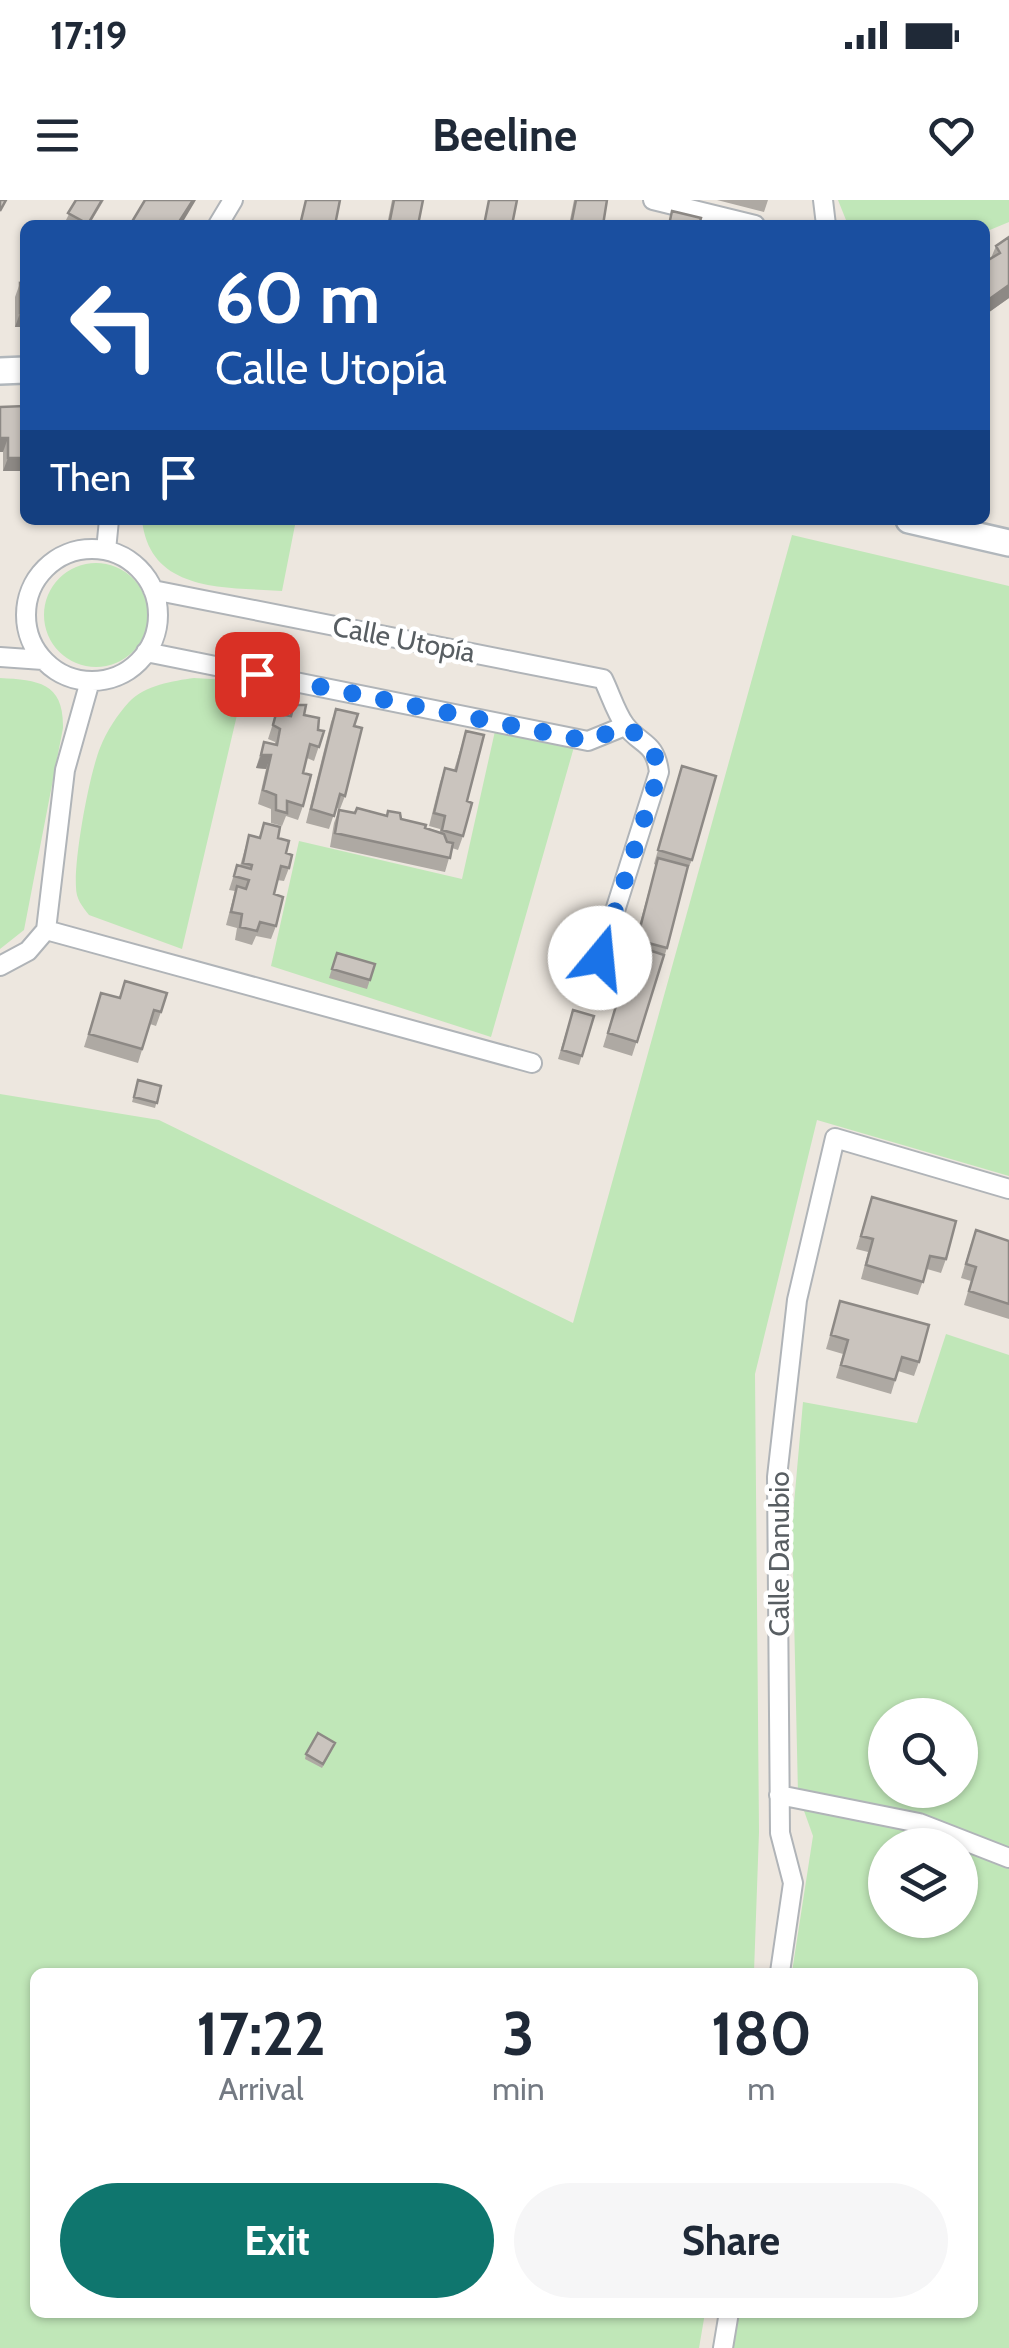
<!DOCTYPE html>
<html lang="en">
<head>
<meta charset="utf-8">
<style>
	:root { --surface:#fff; --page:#f6f6f7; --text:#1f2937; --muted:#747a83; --accent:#0f766e }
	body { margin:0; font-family:Cabin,sans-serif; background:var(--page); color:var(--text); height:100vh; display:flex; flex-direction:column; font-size:38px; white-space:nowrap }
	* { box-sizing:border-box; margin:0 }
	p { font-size:32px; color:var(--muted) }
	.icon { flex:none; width:55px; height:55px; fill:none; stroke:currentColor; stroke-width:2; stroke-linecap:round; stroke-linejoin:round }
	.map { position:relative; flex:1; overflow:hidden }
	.sheet { position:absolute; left:30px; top:1768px; width:948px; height:350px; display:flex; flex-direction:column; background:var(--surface); border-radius:15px; box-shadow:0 2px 8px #0004 }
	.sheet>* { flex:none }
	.hud { position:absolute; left:20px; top:20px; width:970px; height:305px; border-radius:15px; box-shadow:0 2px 8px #0004; background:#1a4fa0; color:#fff; overflow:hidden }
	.tools { position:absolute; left:868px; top:1498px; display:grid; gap:20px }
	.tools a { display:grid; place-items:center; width:110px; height:110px; border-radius:50%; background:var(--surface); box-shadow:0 2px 8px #0004; font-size:50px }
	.pin { position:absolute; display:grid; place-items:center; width:85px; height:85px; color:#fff; margin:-42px; border-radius:20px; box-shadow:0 5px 15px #0006 }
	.me { position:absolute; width:110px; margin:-55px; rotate:17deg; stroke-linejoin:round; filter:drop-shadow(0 0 8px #0008) }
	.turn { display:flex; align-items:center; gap:35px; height:210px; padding:0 30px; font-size:45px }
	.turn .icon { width:130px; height:130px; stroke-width:2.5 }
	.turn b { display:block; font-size:70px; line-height:85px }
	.then { display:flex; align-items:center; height:95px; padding:0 30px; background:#0003; gap:20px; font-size:38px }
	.eta { display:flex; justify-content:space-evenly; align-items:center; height:170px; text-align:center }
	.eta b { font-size:60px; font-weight:700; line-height:70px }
	.cta { display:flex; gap:20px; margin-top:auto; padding:20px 30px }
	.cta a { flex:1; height:115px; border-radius:60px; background:var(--accent); color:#fff; font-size:40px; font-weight:700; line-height:115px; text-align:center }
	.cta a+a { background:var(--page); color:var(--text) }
	.status { display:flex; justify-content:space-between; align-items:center; height:70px; padding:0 50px; background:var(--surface); direction:ltr }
	.status svg { height:28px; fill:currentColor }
	header { display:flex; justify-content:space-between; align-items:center; height:130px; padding:0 30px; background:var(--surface); font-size:45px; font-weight:700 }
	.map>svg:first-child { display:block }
	.green { fill:#c0e7b8; fill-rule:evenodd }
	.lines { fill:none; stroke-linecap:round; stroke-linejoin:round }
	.street-casing { stroke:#b0b4b8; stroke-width:22 }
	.secondary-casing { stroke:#b1b7bc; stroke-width:30 }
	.street { stroke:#fff; stroke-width:18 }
	.secondary { stroke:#fff; stroke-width:25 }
	.wall { fill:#aea9a3 }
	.shaded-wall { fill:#8d8985 }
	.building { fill:#cac4be; stroke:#8d8985; stroke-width:2.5 }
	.route { stroke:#1a73e8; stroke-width:18; stroke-dasharray:0 32.4 }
	.labels { text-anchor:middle; stroke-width:9; stroke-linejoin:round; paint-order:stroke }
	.street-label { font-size:28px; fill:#585e62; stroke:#fff }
</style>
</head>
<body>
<div class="status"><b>17:19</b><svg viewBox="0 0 49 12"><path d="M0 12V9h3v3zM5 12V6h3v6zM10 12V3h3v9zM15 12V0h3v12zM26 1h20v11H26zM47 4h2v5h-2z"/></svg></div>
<header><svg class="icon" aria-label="menu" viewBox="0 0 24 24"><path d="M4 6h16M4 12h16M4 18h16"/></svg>Beeline<svg class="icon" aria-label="heart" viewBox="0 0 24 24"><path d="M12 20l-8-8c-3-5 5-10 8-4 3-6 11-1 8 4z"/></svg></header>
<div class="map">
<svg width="1009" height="2148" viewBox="0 0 1009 2148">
	<rect width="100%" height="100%" fill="#ede7df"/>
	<!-- green -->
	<path class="green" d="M838,0H1009V22L985,32V25H848Z
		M142,320H296L282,391C225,387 150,393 142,320Z
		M792,335L1009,386V976L817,920L755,1174L759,1632L754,1772H35V2112L705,2113L699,2148H0V894L159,920L573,1123Z
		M44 415a52 52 0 1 1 104 0a52 52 0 1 1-104 0Z
		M0,478C39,480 64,483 63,528L24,730L0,749Z
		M194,478L245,481L182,749L89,715C82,706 76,699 76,687C74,659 89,575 100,548C106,532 118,514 129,502C145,485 173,481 194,478Z
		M495,531L574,547L491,837L271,766L299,641L462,679Z
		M946,1134L1009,1155V2148H733L739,2113L972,2112V1772H792L813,1636L798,1594L792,1326L803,1202L917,1223ZM885,1515H960V1590H885ZM885,1645H960V1720H885Z"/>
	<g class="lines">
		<defs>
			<path id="street" d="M653,0L755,25
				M823,0L826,25
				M218,25L233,0
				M26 415a66 66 0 1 1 132 0a66 66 0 1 1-132 0Z
				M106,350L109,320
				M153,390L603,479C610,493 616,513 625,525C641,546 655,541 659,572L600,758
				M146,452L588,541L625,526
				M0,457L43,460
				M46,730L532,863
				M0,766L28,751L46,730L65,570L90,481
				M779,1595L919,1623L1009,1658
				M780,1772L793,1683L780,1633L777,1277L797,1100L835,938L1009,989
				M723,2148L729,2112"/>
			<path id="secondary" d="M0,171L25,170
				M909,320L1009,343"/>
		</defs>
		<!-- street casing -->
		<use href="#street" class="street-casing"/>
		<!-- secondary casing -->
		<use href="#secondary" class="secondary-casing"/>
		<!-- street -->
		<use href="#street" class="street"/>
		<!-- secondary -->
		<use href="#secondary" class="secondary"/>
	</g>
	<!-- wall -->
	<path class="wall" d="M76,0H104L89,25H70L65,22Z
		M392,0H423L418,25H387Z
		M574,0H607L603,25H569Z
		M717,0H768L764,12Z
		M1009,37V98L985,115V62L991,58L996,46Z
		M20,83L25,127H15V97Z
		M25,206V271H3V252H0Z
		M294,505L318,530L324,531L314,561L307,558L303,573V606L298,620L286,616L282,626L271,623V609L258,604L266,569L256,568L264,542L275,544V542L268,539L276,514L290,516Z
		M336,509L354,526L345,596L340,609L336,608L329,629L306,623L331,522Z
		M466,531L467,601L463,636L458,650L452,648L445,672L330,647L334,623L339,610L355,613L401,619L440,632V629L429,626L440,582L445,568L454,570Z
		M682,566L692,660L686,673L667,748L632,856L603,847L633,748L656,665L654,664Z
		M264,623L278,638L286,653L289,668L284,681L277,680L274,694L276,726L271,739L256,736L252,745L235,740L237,728L226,725L235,691L229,690L237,665L240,666L249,635L259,637Z
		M337,753L375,764L367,789L329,778Z
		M125,781L161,812L156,826L150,824L138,863L84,847L101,793L119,798Z
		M594,816L579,865L558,859L570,819Z
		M138,880L161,886L155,908L132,902Z
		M872,997L946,1059L941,1073L927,1069L918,1095L861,1079L868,1052L856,1049Z
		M1009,1041V1119L964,1105L971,1081L961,1078L971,1044Z
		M840,1101L919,1162L914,1176L898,1171L891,1194L836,1178L843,1154L826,1149Z
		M333,1548L322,1568L305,1559L306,1554Z"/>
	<!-- shaded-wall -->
	<path class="shaded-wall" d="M193,0H196L181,25H177Z
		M1009,85V98L985,115V108L988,100Z
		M20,113H25V127H15Z
		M0,238H8L3,252H0Z
		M8,258H25V271H3Z
		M261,555H271L266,569L256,568Z"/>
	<!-- building -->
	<path class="building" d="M0,0H6L0,11Z
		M76,0H102L88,24L68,13Z
		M145,0H193L177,25H130Z
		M306,0H340L335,25H300Z
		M394,0H423L418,25H389Z
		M489,0H517L512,25H484Z
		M576,0H607L603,25H571Z
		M672,11L701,18L699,25H669Z
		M1009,37V85L988,100L985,96V62L1000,53L996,46Z
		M20,83L25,84V113H20Z
		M25,206V258H8V238H0V207Z
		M294,505H306L304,515L319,518L318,530L324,531L319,547L310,544L303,573L311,575L303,606L287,601V613L276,610V595L263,590L271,555H261L264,542L277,545L280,529L273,525L276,514L291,516Z
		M336,509L358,514L354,526L362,528L345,596L340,594L334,616L311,609Z
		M466,531L484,535L467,601L472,603L463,636L442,630L445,616L434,613L445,568L456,571Z
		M682,566L716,576L692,660L658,650Z
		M357,608L387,616L388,611L400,613L401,619L426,625L425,628L444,634L447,642L453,643L450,658L335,633L339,610L355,613Z
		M264,623L280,627L278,638L289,641L286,653L292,655L289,668L281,666L274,694L283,697L276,726L260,722L257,731L240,727L242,714L231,712L237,686L246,689L249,680L234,676L237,665L251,669L252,665L243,663L249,635L260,638Z
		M658,658L688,666L667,748L637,740Z
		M634,745L664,755L637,842L608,833Z
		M337,753L375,764L370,780L332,769Z
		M125,781L167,793L161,812L154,810L142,849L89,834L101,793L120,798Z
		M573,810L594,816L582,856L562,850Z
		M138,880L161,886L157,903L134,897Z
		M872,997L956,1021L946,1059L930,1056L923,1082L866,1065L873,1039L861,1036Z
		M976,1030L1009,1041V1104L969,1091L976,1067L966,1064Z
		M840,1101L929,1125L919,1162L902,1157L895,1180L841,1165L848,1140L831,1135Z
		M318,1533L335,1543L323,1564L306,1554Z"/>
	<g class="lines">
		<!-- route -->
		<path class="route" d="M257,474L588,541L626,526C643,540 656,548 659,572L600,758"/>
	</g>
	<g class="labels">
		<!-- street labels -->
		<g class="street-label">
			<text transform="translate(404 439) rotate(11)" y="10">Calle Utopía</text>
			<text transform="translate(779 1354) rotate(-90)" y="10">Calle Danubio</text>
		</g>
	</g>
</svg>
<div class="tools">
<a><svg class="icon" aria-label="search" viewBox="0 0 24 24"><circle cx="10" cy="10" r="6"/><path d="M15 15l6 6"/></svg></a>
<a><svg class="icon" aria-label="layers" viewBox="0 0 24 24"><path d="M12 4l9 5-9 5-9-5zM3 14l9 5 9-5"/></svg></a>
</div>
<div class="pin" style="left:257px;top:474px;background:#d93025"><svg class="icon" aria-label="arrive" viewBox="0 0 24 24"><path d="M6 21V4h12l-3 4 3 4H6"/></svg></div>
<svg class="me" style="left:600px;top:758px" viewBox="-20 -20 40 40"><circle r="19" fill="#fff"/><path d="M0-13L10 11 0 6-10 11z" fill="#1a73e8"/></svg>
<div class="hud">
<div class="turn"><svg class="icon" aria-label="left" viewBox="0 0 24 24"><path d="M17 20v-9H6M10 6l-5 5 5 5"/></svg><div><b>60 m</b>Calle Utopía</div></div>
<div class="then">Then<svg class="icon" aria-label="arrive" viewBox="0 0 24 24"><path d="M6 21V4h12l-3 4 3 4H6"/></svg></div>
</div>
<section class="sheet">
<div class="eta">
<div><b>17:22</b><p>Arrival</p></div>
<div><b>3</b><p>min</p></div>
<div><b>180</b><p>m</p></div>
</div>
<div class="cta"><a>Exit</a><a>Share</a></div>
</section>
</div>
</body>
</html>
